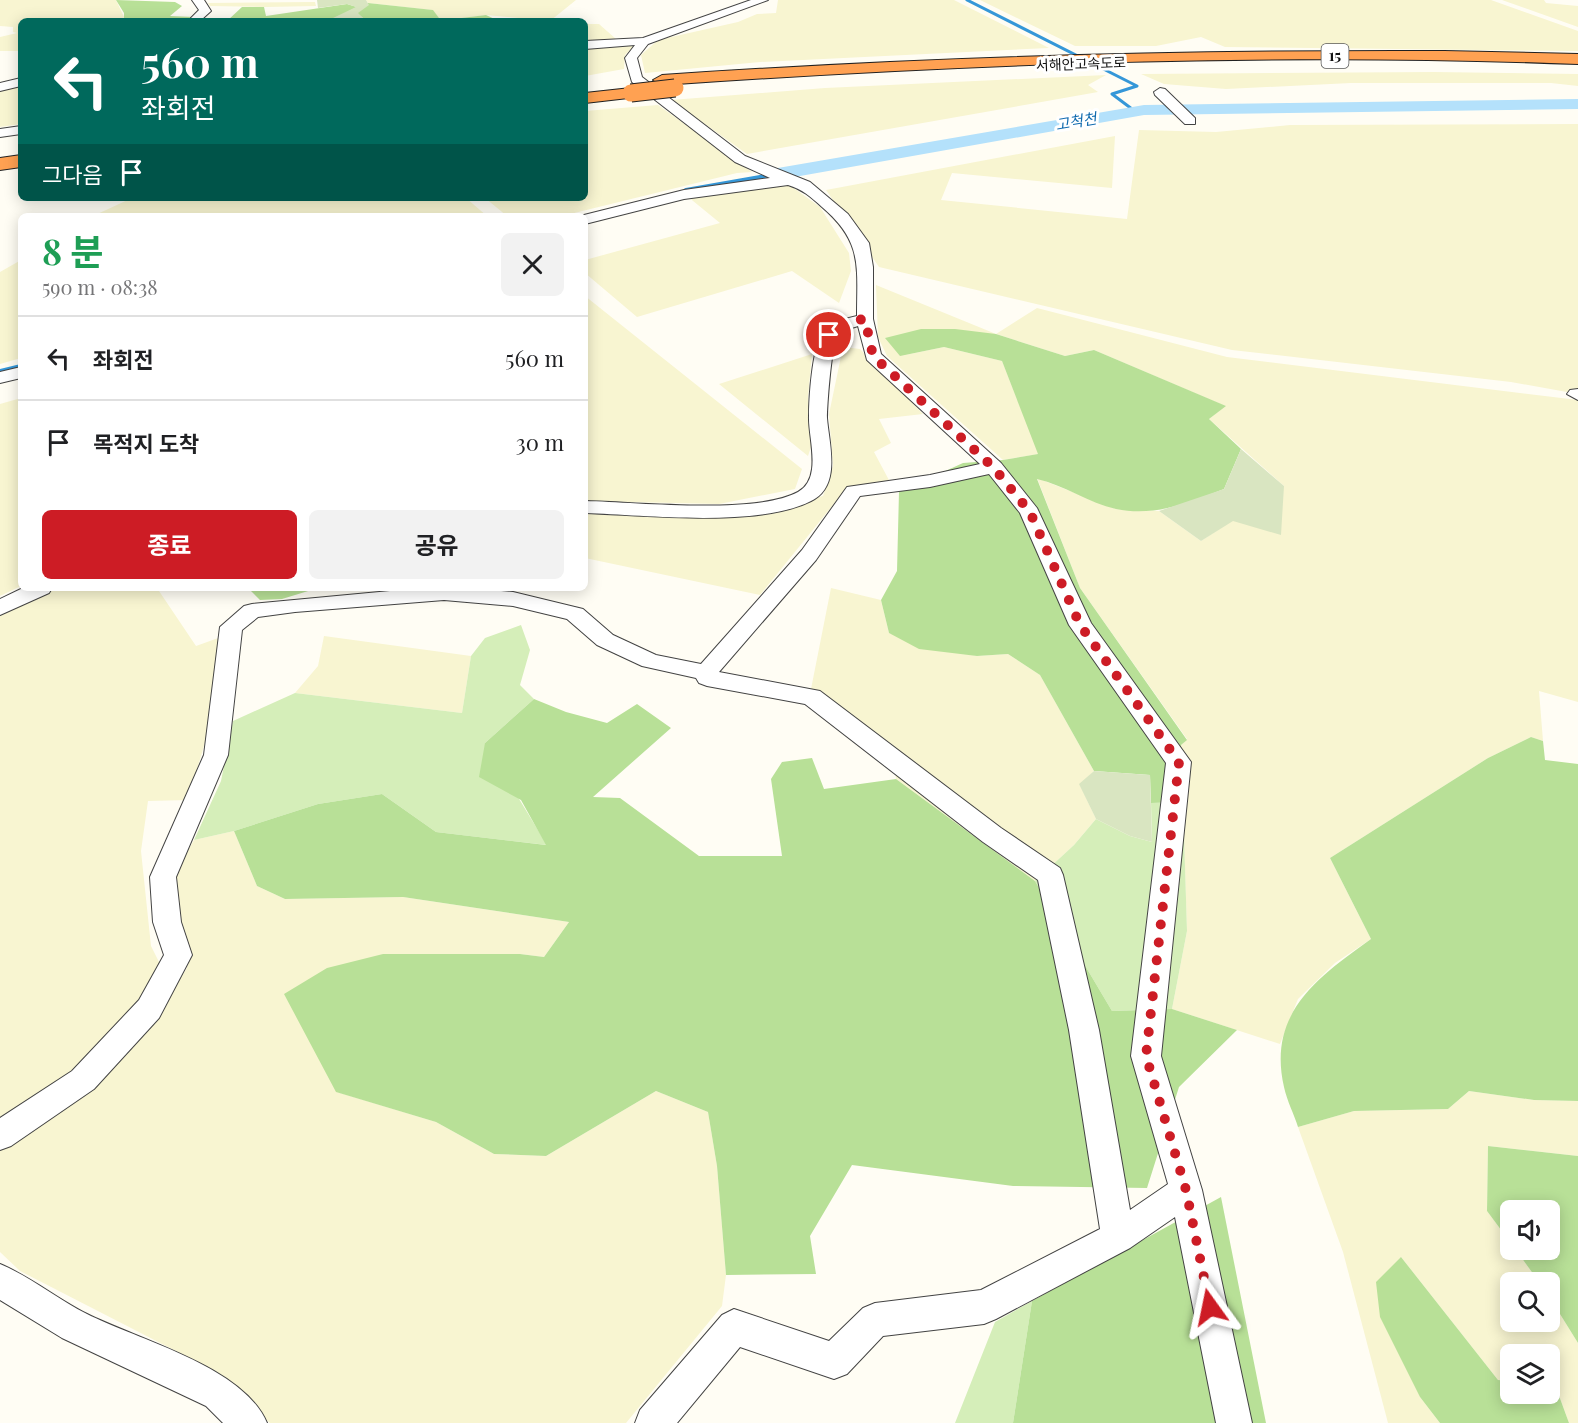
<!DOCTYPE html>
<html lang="ko">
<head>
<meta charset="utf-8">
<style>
	:root { --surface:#fff; --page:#f2f2f2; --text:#202124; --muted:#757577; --line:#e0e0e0; --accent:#cd1c25 }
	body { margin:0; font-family:"Playfair Display","Noto Sans KR",serif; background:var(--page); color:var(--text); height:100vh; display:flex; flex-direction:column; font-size:22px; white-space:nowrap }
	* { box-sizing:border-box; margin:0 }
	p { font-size:20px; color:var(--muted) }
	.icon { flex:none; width:33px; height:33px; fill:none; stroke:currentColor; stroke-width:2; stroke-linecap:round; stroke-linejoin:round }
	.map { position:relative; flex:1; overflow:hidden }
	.side { position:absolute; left:18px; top:213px; width:570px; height:378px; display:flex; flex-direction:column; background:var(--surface); border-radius:9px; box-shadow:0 3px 15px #0003 }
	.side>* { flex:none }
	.guide { position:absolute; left:18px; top:18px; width:570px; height:183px; border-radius:9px; box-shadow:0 3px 15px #0003; background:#00695c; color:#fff; overflow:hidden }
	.fabs { position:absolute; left:1500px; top:1200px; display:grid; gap:12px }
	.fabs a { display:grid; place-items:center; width:60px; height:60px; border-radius:9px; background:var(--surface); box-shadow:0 3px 15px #0003; font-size:30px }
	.pin { position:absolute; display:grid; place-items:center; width:51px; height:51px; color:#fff; margin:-26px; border:3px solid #fff; border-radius:50%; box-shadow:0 2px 6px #0007 }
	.me { position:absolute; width:66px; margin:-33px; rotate:348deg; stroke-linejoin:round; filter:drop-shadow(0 0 4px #0008) }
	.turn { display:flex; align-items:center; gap:21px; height:126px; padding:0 24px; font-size:27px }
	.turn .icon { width:78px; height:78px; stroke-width:2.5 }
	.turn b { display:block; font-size:42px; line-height:51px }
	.then { display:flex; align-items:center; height:57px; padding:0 24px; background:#0003; gap:12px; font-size:22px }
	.round { display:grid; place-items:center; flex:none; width:63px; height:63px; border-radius:9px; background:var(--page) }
	.overview { display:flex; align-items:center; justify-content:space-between; height:102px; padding:0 24px }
	h1 { font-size:36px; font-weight:700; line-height:45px; color:#1e9e55 }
	.action { display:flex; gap:12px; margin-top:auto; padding:12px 24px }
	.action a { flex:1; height:69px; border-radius:9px; background:var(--accent); color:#fff; font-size:24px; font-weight:700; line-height:69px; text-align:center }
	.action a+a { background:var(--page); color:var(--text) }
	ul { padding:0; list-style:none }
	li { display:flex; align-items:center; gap:18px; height:84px; padding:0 24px; border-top:2px solid var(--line) }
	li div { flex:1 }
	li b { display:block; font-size:22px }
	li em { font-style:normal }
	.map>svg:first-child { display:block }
	.farmland { fill:#f8f5d1 }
	.green { fill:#d5eeb9 }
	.forest { fill:#b8e097 }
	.cemetery { fill:#d9e5c1 }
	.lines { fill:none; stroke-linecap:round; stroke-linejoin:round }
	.stream-far1 { stroke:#3597d8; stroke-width:3 }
	.stream { stroke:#3597d8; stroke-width:4 }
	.river { fill:#b4e1fb; fill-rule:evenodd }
	.minor-casing { stroke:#434343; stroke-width:2 }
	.highway-casing { stroke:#212121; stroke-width:2 }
	.minor { fill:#fff; fill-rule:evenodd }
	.highway { fill:#ffa152; fill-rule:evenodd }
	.highway-bridge-casing { stroke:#212121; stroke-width:19; stroke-linecap:butt }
	.highway-bridge { stroke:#ffa152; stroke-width:17 }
	.route { stroke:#cd1c25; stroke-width:10; stroke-dasharray:0 18 }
	.labels { text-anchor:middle; stroke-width:6; stroke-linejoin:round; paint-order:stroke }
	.far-street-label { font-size:14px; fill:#101010; stroke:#fff }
	.shield { fill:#fff; stroke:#585858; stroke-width:1.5 }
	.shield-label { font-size:15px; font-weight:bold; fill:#101010 }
	.far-water-label { font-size:15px; font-style:italic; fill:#0e69ae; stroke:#fff }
</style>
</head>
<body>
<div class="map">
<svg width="1578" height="1423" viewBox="0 0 1578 1423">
	<rect width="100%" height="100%" fill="#fffdf4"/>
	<!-- farmland -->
	<path class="farmland" d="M0,0H116L124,17L123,21H21V51H0V37L17,33L13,32V27L0,26Z
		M366,0H576L550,21L486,15L445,20L439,18L432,10L368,3Z
		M778,0H954L1049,48L760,62L645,73L641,55L658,40L738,22L757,14L776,13Z
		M980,0H1491L1578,31V51L1225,47L1201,37L1156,46H1075Z
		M1502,0H1544L1546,3L1578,6V27Z
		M315,2L316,6L264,7L210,6L208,3Z
		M585,24H599L616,39L585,42Z
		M636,44L625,55L624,69L585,76V47Z
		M1434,72L1578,74V86L1551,83H1351L1226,89L1164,84L1141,74Z
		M1106,75L1088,85L1098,92L747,154L671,100L825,88Z
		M21,85V124L0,127V90Z
		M658,105L752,172L737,173L562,216H507L485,198H585V111Z
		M1578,124V394L1511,382L1232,350L879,267L826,190L1115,136L1112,188L952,173L941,200L1127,219L1139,130L1216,132L1290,125Z
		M741,186H791L820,207L849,253L851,271L839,303L792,271L637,317L585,273V260L720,223L687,196Z
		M132,198H466L487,216H93Z
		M21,260V358L0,364V272Z
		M876,285L996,334L1037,308L1227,357L1578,400V702L1539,691L1543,741L1531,737L1488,758L1330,858L1371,939L1335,963L1298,999L1280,1044L1172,1009L1187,931L1181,745L1187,739L1080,588L1037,478L1116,509L1159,511L1201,541L1284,486L1209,419L1225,406L1094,350L1065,356L996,334L900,356L944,347L1002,361L1039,454L1003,460L887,356L878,337Z
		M585,296L802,469L795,489L719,504L585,501Z
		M843,347L860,349L923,414L879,419L891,443L874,452L890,482L846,489L760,595L585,558V514L736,516L823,496L833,466L829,414Z
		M812,354L808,397L812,444L808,456L719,384Z
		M21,398V586L0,596V404Z
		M51,588H157L196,646L221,637L214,712L188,800L148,801L141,851L151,946L162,968L140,1002L62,1084L0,1125V616Z
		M831,588L881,600L889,633L977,656L1008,654L1040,675L1094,771L1080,785L1096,819L1074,845L1035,881L896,779L893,745L811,689Z
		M324,636L471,656L462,713L295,693L318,666Z
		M234,831L257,886L285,899L403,897L569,922L544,957L520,954H383L337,1092L436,1122L494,1154L546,1156L656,1091L708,1112L717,1166L726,1275L722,1306L626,1423H270L205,1366L20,1271L0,1252V1136L164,1003L187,968L172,878L194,840Z
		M1469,1091L1534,1100L1578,1101V1156L1488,1146L1487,1211L1510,1242V1250H1516L1539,1282H1510V1322H1550V1298L1578,1343V1423H1569L1554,1382H1550V1354H1510V1381L1498,1380L1401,1257L1420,1397L1440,1423H1388L1343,1252L1298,1127L1354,1111L1448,1109Z"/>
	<!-- green -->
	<path class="green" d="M521,625L530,650L520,685L534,699L485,743L547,845L436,832L382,794L318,804L234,831L194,840L221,781L233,721L295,693L462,713L471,656L485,638Z
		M1183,802L1187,931L1172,1009L1112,1011L1035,881L1074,845L1096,819L1130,836L1152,842L1151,803Z
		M1032,1301L1013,1423H955L995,1322Z"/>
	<!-- forest -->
	<path class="forest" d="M116,0L175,2L182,6L170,16L194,17L191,18L192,21H108L124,20V13Z
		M368,3L433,10L439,18L445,20L486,15L499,21H356L364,19L357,13Z
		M347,4L357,7L334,19L337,21H227L242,7H264L266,16Z
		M921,329H955L996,334L1065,356L1094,350L1226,406L1209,419L1241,449L1224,489C1189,503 1154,517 1116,509C1089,503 1064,485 1037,479L1080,588L1187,740L1181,745L1183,802L1151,803L1150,775L1094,771L1040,675L1008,654L977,656L919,649L889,633L881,600L897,571L899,492L963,463L1003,460L1038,454L1002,361L944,347L900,356L885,338Z
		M248,588H318L282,599L260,600Z
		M534,699L566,712L607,723L637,704L671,728L593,797L620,798L699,856H782L771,779L782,762L812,758L824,789L896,779L1035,881L1112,1011L1172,1009L1237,1030L1179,1087L1147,1188L1013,1186L852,1165L810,1236L816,1274L726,1275L717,1166L708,1112L656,1091L546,1156L494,1154L436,1122L336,1092L284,994L327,968L383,954H520L544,957L569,922L403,897L285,899L257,886L234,831L318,804L382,794L436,832L546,845L521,800L479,777L485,743Z
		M1531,737L1543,741L1545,760L1578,764V1101L1534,1100L1469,1091L1448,1109L1354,1111L1298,1127C1294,1114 1287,1101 1284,1087C1267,1013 1318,977 1371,939L1330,858L1488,758Z
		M1488,1146L1578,1156V1343L1550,1298V1282H1539L1516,1250H1550V1210H1510V1242L1487,1211Z
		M1221,1197L1266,1423H1013L1032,1301Z
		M1401,1257L1498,1380L1510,1381V1394H1550V1382H1554L1569,1423H1440L1420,1397L1380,1317L1376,1282Z"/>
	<!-- cemetery -->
	<path class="cemetery" d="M317,0H366L369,5L358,13L364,19L337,21L333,18L356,7L347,4L318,8Z
		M1241,449L1284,486L1281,535L1233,521L1201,541L1159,511L1224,489Z
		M1094,771L1150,775L1152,842L1130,836L1096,819L1079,784Z"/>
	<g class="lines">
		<!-- stream-far1 -->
		<path class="stream-far1" d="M967,0L1137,86L1112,94L1136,112"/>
		<!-- stream -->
		<path class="stream" d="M686,190L771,175
			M0,371L21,366"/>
		<!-- river -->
		<path class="river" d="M1578,99V109L1144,115L772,181L763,175L772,169L1144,105Z"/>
		<defs>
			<path id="minor" d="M192,0H204L211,11L201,20L191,18L199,10Z
				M751,0H768L648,44L637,58L642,77L745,156L810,182L848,214L869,243L873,267V319L881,354L1001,463L1037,508L1091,623L1191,762L1161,1056L1202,1190L1252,1423H1216L1175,1217L1130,1248L996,1319L984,1324L883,1336L847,1374L834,1379L740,1347L677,1423H635L640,1410L722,1315L734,1309L829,1341L863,1308L875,1303L981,1290L1100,1229L1069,1030L1038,880L983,842L805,704L707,686L699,683L696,678L642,666L597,645L567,619L513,606L444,600L295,612L258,617L242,630L228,755L176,877L181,922L192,955L159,1018L94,1089L11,1146L0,1150V1118L72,1071L139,1000L164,955L153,922L150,877L204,755L220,627L244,606L252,604L422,588H465L513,592L583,609L613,635L656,655L701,664L802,550L847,487L930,475L980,464L867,360L858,326C850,328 840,333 836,341C831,350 827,406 827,418C829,444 842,486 811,501C758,528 646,515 585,513V501C635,502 756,515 798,492C823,478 808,438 809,416C809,398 812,349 822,335C830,323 843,319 857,316C857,266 863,242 822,207C811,197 802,189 788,185L684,199L585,224V216H580L684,190L770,178L735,162L632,82L625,58L635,45L585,49V41L643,38ZM989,474L1020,513L1069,625L1166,763L1131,1056L1168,1184L1130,1210L1099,1030L1063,875L1060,868L1001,828L820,691L719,672L816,560L860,496L930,487Z
				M21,78V86L0,91V83Z
				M1160,88L1165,89L1195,118V124H1185L1155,95L1154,92Z
				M21,126V134L0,137V129Z
				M21,367V378L0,383V372Z
				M1578,389V400L1567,394L1570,390Z
				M23,588H52L49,593L0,615V599Z
				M0,1264C31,1277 57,1299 87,1314C139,1340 244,1367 267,1423H223L206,1406L62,1338L0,1300Z"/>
			<path id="highway" d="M1444,51L1578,54V64C1273,52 966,64 662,85L653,80L662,75C923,57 1183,50 1444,51Z
				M631,88L640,93L637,97L585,103V93Z
				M21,155V167L0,170V158Z"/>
		</defs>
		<!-- minor casing -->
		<use href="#minor" class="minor-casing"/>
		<!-- highway casing -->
		<use href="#highway" class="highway-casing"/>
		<!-- minor -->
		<use href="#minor" class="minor"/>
		<!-- highway -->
		<use href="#highway" class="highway"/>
		<defs>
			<path id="highway-bridge" d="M631,93L675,88"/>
		</defs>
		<!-- highway-bridge casing -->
		<use href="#highway-bridge" class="highway-bridge-casing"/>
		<!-- highway-bridge -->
		<use href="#highway-bridge" class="highway-bridge"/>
	</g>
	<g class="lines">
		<!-- route -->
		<path class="route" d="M829,335L851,321L865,319L873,356L993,467L1030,512L1080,625L1179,762L1146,1056L1186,1190L1210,1307"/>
	</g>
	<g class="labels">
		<!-- far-street labels -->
		<g class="far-street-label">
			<text transform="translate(1081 64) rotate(-2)" y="5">서해안고속도로</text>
		</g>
		<!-- shield labels -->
		<rect class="shield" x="1321.5" y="44" width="27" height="24" rx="4.5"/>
		<g class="shield-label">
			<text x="1335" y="61">15</text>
		</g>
		<!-- far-water labels -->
		<g class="far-water-label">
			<text transform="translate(1076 122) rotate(-10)" y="5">고척천</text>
		</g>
	</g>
</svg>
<div class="fabs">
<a><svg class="icon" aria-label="sound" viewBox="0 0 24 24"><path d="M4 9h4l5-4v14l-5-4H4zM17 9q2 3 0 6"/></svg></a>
<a><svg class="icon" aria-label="search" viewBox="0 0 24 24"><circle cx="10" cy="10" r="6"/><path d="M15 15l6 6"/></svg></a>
<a><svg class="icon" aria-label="layers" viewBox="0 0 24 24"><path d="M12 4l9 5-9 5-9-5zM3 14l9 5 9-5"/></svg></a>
</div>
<div class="pin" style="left:829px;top:335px;background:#d93025"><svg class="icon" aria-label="arrive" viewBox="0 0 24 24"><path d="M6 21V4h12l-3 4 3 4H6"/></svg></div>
<svg class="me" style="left:1210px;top:1307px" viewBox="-20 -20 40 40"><path d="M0-17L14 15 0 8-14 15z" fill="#cd1c25" stroke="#fff" stroke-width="4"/></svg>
<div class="guide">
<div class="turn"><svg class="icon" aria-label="left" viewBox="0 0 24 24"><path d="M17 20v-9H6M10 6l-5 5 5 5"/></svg><div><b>560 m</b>좌회전</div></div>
<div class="then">그다음<svg class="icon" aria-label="arrive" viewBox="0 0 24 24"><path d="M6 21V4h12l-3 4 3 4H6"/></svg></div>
</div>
<section class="side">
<div class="overview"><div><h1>8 분</h1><p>590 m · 08:38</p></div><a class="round"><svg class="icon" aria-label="close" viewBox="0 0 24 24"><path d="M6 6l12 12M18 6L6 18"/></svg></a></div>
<ul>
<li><svg class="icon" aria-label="left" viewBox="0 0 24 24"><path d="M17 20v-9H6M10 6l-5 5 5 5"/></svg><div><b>좌회전</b></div><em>560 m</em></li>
<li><svg class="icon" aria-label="arrive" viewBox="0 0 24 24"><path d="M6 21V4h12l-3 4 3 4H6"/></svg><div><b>목적지 도착</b></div><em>30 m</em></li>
</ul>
<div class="action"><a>종료</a><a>공유</a></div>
</section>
</div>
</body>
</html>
